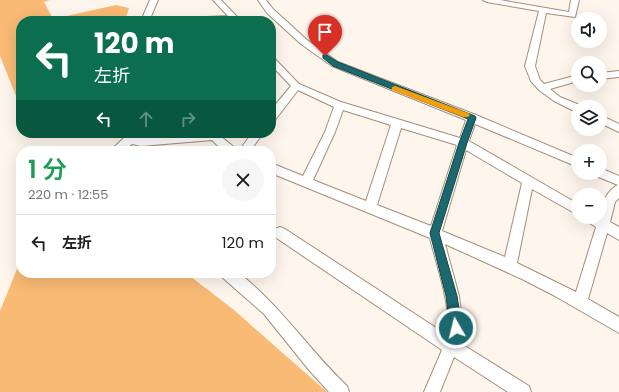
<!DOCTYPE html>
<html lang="ja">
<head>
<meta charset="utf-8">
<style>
	:root { --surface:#fff; --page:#f6f6f6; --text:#202124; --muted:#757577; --line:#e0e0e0 }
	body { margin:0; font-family:Poppins,"Noto Sans JP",sans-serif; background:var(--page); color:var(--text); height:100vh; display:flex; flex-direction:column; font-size:15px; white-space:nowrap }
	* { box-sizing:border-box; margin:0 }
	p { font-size:13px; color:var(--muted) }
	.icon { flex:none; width:22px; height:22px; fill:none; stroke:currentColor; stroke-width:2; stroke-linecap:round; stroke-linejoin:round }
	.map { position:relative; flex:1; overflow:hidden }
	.side { position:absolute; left:16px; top:146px; width:260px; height:132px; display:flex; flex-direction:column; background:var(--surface); border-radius:16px; box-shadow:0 4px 16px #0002 }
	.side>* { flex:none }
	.top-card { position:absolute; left:16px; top:16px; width:260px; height:122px; border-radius:16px; box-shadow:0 4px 16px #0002; background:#0b6e4f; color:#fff; overflow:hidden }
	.buttons { position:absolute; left:571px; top:12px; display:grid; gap:8px }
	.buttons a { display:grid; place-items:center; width:36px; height:36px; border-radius:50%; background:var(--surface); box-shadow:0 4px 16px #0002; font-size:20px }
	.pin { position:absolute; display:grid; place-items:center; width:34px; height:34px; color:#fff; margin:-41px -17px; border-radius:50% 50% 50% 0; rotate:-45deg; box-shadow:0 0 4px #0007 }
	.pin .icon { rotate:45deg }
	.me { position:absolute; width:44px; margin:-22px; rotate:352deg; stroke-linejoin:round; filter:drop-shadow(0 0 3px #0008) }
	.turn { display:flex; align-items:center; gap:14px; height:84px; padding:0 12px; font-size:18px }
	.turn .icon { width:52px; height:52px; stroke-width:2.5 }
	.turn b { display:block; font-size:28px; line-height:34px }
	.lanes { display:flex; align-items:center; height:38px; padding:0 12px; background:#0003; justify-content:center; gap:20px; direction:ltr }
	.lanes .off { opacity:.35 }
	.round { display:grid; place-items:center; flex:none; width:42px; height:42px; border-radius:21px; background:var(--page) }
	.headline { display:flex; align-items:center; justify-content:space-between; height:68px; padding:0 12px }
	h1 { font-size:24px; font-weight:600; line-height:30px; color:#1e9e55 }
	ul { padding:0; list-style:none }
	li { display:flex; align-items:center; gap:12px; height:56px; padding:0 12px; border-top:1px solid var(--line) }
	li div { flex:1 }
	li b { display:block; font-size:15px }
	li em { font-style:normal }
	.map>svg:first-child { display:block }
	.forest { fill:#f8ba75 }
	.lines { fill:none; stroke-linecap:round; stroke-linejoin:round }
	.street-casing { stroke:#a38f7a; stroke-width:2 }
	.street { fill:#fff; fill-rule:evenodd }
	.route { fill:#1c686f; stroke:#124448 }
	.slow { fill:#f59e0b }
</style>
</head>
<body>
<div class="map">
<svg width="619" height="392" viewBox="0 0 619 392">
	<rect width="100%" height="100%" fill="#fef5ec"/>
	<!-- forest -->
	<path class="forest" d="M0,0H50L44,2L53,19L116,5L129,8L125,21H21L20,106L0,56Z
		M21,259V273H186L234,310L327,392H0V311Z"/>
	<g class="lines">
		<defs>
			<path id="street" d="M150,0H158L149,21H141Z
				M213,0H221L241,21H160L164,19L228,16Z
				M258,0H266L273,9L307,40L338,62L476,115L578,158V167L475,124L469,141L578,204V215L532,189L517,263L576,292L596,227L586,221L584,217H600C600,206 607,190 618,185L596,176L594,173H600V168L619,176V198L615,202L610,222L619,227V240L607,233L588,299L619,317V333L555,296L524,280L445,244L459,296L463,328L460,343L529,386L531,392H508L454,357L440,392H424L442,350L275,237L274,233L275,229L280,227L285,229L447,335C453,311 436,263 430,238L271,173V163L303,176L325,132L334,107L298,90L275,120L271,121V110L291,86L271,65V57L274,58L299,84L341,102L460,138L466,120L332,66L301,44L267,13ZM343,110L391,125L366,201L313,180L335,132ZM401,128L457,145L431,226L377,205ZM466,150L522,183L505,257L442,231Z
				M483,0H500L569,12L571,0H579L575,17L546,13L535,66L540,80L544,84L578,75V81L550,89L560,97L582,106L578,107V113L554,101L539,90L531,81L525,66L539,11L487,2Z
				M619,71V77L600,79V73Z
				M600,115L619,124V132L600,123Z
				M202,133H219C223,141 233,144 237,151H223L212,140L141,146L132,144L123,151H110L126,136L130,135L141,138Z
				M252,133H263L250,151H239Z
				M221,273H239C281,306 309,350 347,386L349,392H329L309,370L264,314L223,278Z"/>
		</defs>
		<!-- street casing -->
		<use href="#street" class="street-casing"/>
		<!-- street -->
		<use href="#street" class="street"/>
	</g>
	<!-- route -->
	<path class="route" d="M325,54L338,62L475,116L476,118L467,143L439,233L457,296L462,328L460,332L456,333L452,332L450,328L446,296L430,233L459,143L468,119L333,66L323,58V55Z"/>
	<!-- slow -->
	<path class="slow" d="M395,86L468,113L470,115L468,117H463L392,90V87Z"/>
</svg>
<div class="buttons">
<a><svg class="icon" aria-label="sound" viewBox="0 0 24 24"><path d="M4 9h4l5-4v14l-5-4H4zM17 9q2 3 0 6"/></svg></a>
<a><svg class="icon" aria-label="search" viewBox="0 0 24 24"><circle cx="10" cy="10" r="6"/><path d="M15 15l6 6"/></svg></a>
<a><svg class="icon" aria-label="layers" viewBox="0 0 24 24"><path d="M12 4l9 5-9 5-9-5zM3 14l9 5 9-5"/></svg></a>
<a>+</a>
<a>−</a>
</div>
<div class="pin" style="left:325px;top:56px;background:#d93025"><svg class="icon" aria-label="arrive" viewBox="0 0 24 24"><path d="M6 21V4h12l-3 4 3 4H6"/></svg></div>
<svg class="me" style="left:456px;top:328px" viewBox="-20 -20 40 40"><circle r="17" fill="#1c686f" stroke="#fff" stroke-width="3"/><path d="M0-11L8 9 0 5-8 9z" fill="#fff"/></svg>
<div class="top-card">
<div class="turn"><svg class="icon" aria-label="left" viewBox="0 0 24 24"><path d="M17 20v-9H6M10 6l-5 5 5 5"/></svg><div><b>120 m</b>左折</div></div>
<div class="lanes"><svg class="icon" aria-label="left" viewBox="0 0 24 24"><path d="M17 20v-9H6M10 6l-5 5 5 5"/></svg><svg class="icon off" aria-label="ahead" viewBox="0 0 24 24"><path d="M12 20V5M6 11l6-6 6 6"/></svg><svg class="icon off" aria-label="right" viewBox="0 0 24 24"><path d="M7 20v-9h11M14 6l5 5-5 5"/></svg></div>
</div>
<section class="side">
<div class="headline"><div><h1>1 分</h1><p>220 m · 12:55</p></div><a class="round"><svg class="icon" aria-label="close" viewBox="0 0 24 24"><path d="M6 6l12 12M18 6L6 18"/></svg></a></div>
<ul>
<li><svg class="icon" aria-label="left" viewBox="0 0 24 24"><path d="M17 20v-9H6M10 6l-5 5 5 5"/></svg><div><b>左折</b></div><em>120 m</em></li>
</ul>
</section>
</div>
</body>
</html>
